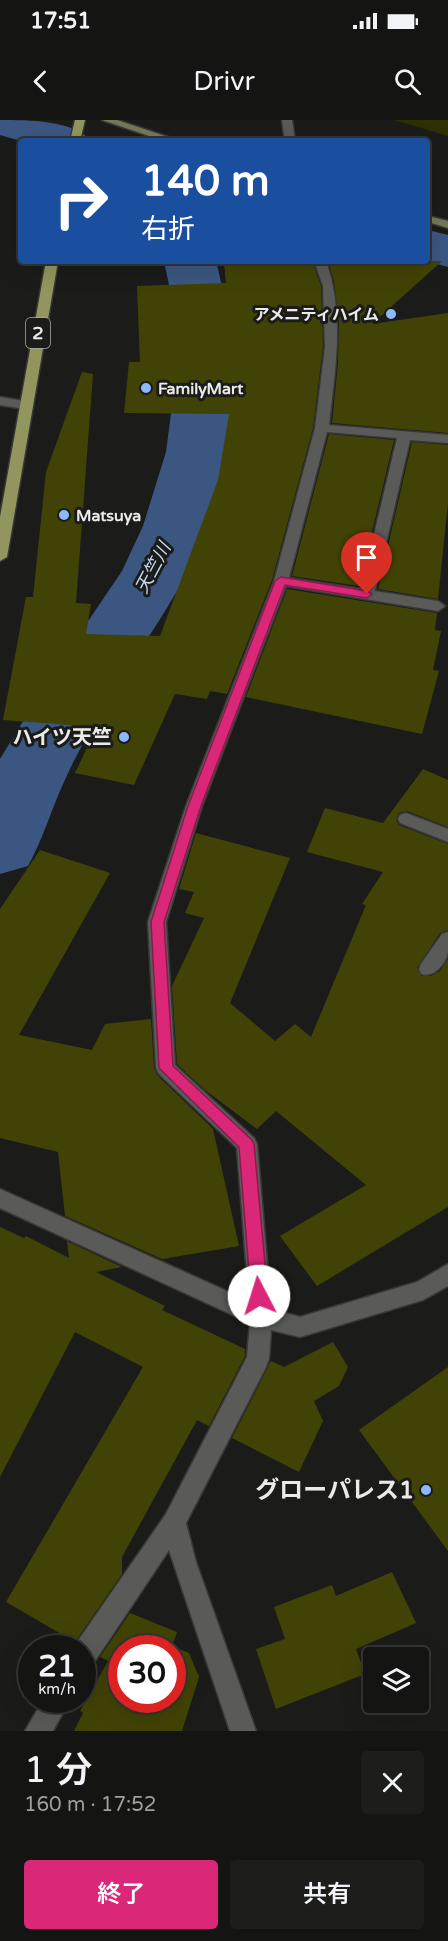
<!DOCTYPE html>
<html lang="ja">
<head>
<meta charset="utf-8">
<style>
	:root { --surface:#141513; --page:#1d1e1c; --text:#f1f3f6; --muted:#9d9fa0; --line:#333433; --accent:#db2777 }
	body { margin:0; font-family:"Varela Round","Noto Sans JP",sans-serif; background:var(--page); color:var(--text); height:100vh; display:flex; flex-direction:column; font-size:22px; white-space:nowrap }
	* { box-sizing:border-box; margin:0 }
	p { font-size:20px; color:var(--muted) }
	.icon { flex:none; width:33px; height:33px; fill:none; stroke:currentColor; stroke-width:2; stroke-linecap:round; stroke-linejoin:round }
	.map { position:relative; height:1611px; overflow:hidden }
	.panel { display:flex; flex-direction:column; background:var(--surface); flex:1 }
	.panel>* { flex:none }
	.banner { position:absolute; left:18px; top:18px; width:412px; height:126px; border-radius:6px; box-shadow:0 6px 24px #0002,0 0 0 2px var(--line); background:#1a4fa0; color:#fff; overflow:hidden }
	.fabs { position:absolute; left:363px; top:1527px; display:grid; gap:12px }
	.fabs a { display:grid; place-items:center; width:66px; height:66px; border-radius:6px; background:var(--surface); box-shadow:0 6px 24px #0002,0 0 0 2px var(--line); font-size:30px }
	.speed { position:absolute; left:18px; top:1515px; display:flex; gap:12px; font-size:30px; font-weight:700; text-align:center }
	.speed>* { display:grid; place-content:center; width:78px; height:78px; border-radius:50%; background:var(--surface); box-shadow:0 6px 24px #0002,0 0 0 2px var(--line); line-height:1 }
	.speed small { font-size:15px; font-weight:400 }
	.speed .limit { border:9px solid #d22; background:#fff; color:#111 }
	.pin { position:absolute; display:grid; place-items:center; width:51px; height:51px; color:#fff; margin:-62px -26px; border-radius:50% 50% 50% 0; rotate:-45deg; box-shadow:0 0 6px #0007 }
	.pin .icon { rotate:45deg }
	.me { position:absolute; width:66px; margin:-33px; rotate:355deg; stroke-linejoin:round; filter:drop-shadow(0 0 4px #0008) }
	.turn { display:flex; align-items:center; gap:21px; height:126px; padding:0 24px; font-size:27px }
	.turn .icon { width:78px; height:78px; stroke-width:2.5 }
	.turn b { display:block; font-size:42px; line-height:51px }
	.round { display:grid; place-items:center; flex:none; width:63px; height:63px; border-radius:6px; background:var(--page) }
	.head { display:flex; align-items:center; justify-content:space-between; height:102px; padding:0 24px }
	h1 { font-size:36px; font-weight:600; line-height:45px }
	.cta { display:flex; gap:12px; margin-top:auto; padding:12px 24px }
	.cta a { flex:1; height:69px; border-radius:6px; background:var(--accent); color:#fff; font-size:24px; font-weight:600; line-height:69px; text-align:center }
	.cta a+a { background:var(--page); color:var(--text) }
	.status { display:flex; justify-content:space-between; align-items:center; height:42px; padding:0 30px; background:var(--surface); direction:ltr }
	.status svg { height:16px; fill:currentColor }
	header { display:flex; justify-content:space-between; align-items:center; height:78px; padding:0 24px; background:var(--surface); font-size:27px; font-weight:600 }
	.map>svg:first-child { display:block }
	.green { fill:#2f3000 }
	.lines { fill:none; stroke-linecap:round; stroke-linejoin:round }
	.river { fill:#3b5781; fill-rule:evenodd }
	.building { fill:#414306; fill-rule:evenodd }
	.street-casing { stroke:#383837; stroke-width:3 }
	.secondary-casing { stroke:#383837; stroke-width:3 }
	.primary-casing { stroke:#383837; stroke-width:3 }
	.street { fill:#5a5b58; fill-rule:evenodd }
	.secondary { fill:#76785a; fill-rule:evenodd }
	.primary { fill:#92955d; fill-rule:evenodd }
	.route { fill:#db2777; stroke:#8e194d; stroke-width:1.5 }
	.poi-dot { fill:#8cb9fc; stroke:#1b1c19; stroke-width:2 }
	.labels { text-anchor:middle; stroke-width:6; stroke-linejoin:round; paint-order:stroke }
	.far-poi-label { font-size:16px; font-weight:bold; fill:#eaeae8; stroke:#1b1c19; text-anchor:start }
	.shield { fill:#1b1c19; stroke:#acacaa; stroke-width:1.5 }
	.shield-label { font-size:18px; font-weight:bold; fill:#eaeae8 }
	.far-water-label { font-size:18px; font-style:italic; fill:#c4d7f2; stroke:#1b1c19 }
	.poi-label { font-size:20px; font-weight:bold; fill:#eaeae8; stroke:#1b1c19; text-anchor:end }
	.near-poi-label { font-size:24px; font-weight:bold; fill:#eaeae8; stroke:#1b1c19; text-anchor:end }
</style>
</head>
<body>
<div class="status"><b>17:51</b><svg viewBox="0 0 49 12"><path d="M0 12V9h3v3zM5 12V6h3v6zM10 12V3h3v9zM15 12V0h3v12zM26 1h20v11H26zM47 4h2v5h-2z"/></svg></div>
<header><svg class="icon" aria-label="back" viewBox="0 0 24 24"><path d="M15 5l-7 7 7 7"/></svg>Drivr<svg class="icon" aria-label="search" viewBox="0 0 24 24"><circle cx="10" cy="10" r="6"/><path d="M15 15l6 6"/></svg></header>
<div class="map">
<svg width="448" height="1611" viewBox="0 0 448 1611">
	<rect width="100%" height="100%" fill="#1b1c19"/>
	<!-- green -->
	<path class="green" d="M395,0H448V16Z"/>
	<g class="lines">
		<!-- river -->
		<path class="river" d="M0,0C29,0 73,0 91,21H21L0,15Z
			M428,110L448,115V147L426,141Z
			M164,141H216C243,246 239,353 188,451C161,503 124,550 95,602C84,622 73,641 64,662C51,690 43,719 28,746L0,754V639L47,562L122,451L143,406L166,332L176,255V217L172,179Z"/>
	</g>
	<!-- building -->
	<path class="building" d="M271,141H312L321,166L323,227L313,308L272,460L227,574L210,571L207,579L175,574L134,665L75,653L97,607L3,600L26,477H33L46,352L82,252L93,254L76,483L91,484L86,514L160,516L218,360L229,294L124,293L129,242H140L137,166L226,163L224,143Z
		M328,141H442L372,204L448,193V313L332,303L338,243L339,202L334,161Z
		M329,314L394,320L359,466L292,456Z
		M412,322L448,325V383L438,479L378,469Z
		M287,469L437,493L435,510L441,511L433,550L439,551L422,614L246,577Z
		M423,649L448,660V707L407,691L399,693L396,700L399,705L448,724V810L440,813L417,848L421,856H431L440,851L448,839V1087L317,1166L280,1116L366,1065L276,991L257,1009L205,970L177,944L172,866L204,798L185,793L194,772L179,769L196,713L290,738L230,883L275,921L295,904L311,917L366,785L362,784L383,752L307,732L325,688L383,703Z
		M40,730L110,753L19,915L92,930L105,904L151,899L154,948L157,955L213,1009L239,1126L162,1139L65,1096L58,1032L0,1018V789Z
		M0,1107L24,1118L26,1116L69,1138L67,1121L122,1147L96,1152L165,1186L162,1190L245,1229V1236L209,1306L197,1300L122,1437V1454L75,1522L6,1482L143,1247L75,1212L0,1357Z
		M333,1222L348,1247L339,1266L314,1281L323,1301L299,1352L232,1318L271,1241L284,1247Z
		M448,1247V1431L359,1310Z
		M392,1452L416,1503L356,1529L365,1554L276,1589L256,1529L285,1519L274,1487L332,1465L336,1476Z
		M130,1493L177,1512L172,1526L189,1533L199,1557L182,1611H74L83,1593L80,1591L108,1541L100,1537ZM122,1528H172V1580H122Z"/>
	<g class="lines">
		<defs>
			<path id="street" d="M282,0H292L295,21H285Z
				M314,141H326C345,194 335,250 329,305L448,315V323L410,320L375,471L438,481L445,486L438,491L286,466L202,686L166,802L175,945L254,1018L257,1024L271,1189L300,1197L417,1162L448,1144V1166L423,1180L300,1217L271,1210L269,1239L266,1247L186,1403L196,1442L256,1611H230L169,1430L91,1547L82,1550V1528H73L166,1394L247,1237L250,1203L0,1088V1069L249,1181L237,1028L159,954L156,948L148,802L186,686L274,461L315,308L325,227L323,166ZM327,312L397,318L361,469L289,458Z
				M0,277L30,282L31,285L25,289L0,285Z
				M406,693L448,709V722L400,703L398,699L400,695Z
				M448,812C448,818 448,826 448,832C446,844 434,858 421,854L419,849L421,844L442,814Z
				M43,1580H70L53,1611H25Z"/>
			<path id="secondary" d="M102,0H117L180,21H164Z
				M428,96L448,101V108L428,102Z"/>
			<path id="primary" d="M75,0H85L80,21H70Z
				M46,141H58L7,437L0,441V397Z"/>
		</defs>
		<!-- street casing -->
		<use href="#street" class="street-casing"/>
		<!-- secondary casing -->
		<use href="#secondary" class="secondary-casing"/>
		<!-- primary casing -->
		<use href="#primary" class="primary-casing"/>
		<!-- street -->
		<use href="#street" class="street"/>
		<!-- secondary -->
		<use href="#secondary" class="secondary"/>
		<!-- primary -->
		<use href="#primary" class="primary"/>
	</g>
	<!-- route -->
	<path class="route" d="M281,457L367,471L372,474L367,478L285,465L201,686L164,802L173,946L252,1020L254,1024L268,1176L265,1181L259,1183L254,1181L251,1176L239,1027L159,948L151,802L188,686L275,461Z"/>
	<!-- markers -->
	<g class="poi-dot">
		<circle cx="391" cy="194" r="6"/>
		<circle cx="146" cy="268" r="6"/>
		<circle cx="64" cy="395" r="6"/>
		<circle cx="124" cy="617" r="6"/>
		<circle cx="426" cy="1370" r="6"/>
	</g>
	<g class="labels">
		<!-- far-poi labels -->
		<g class="far-poi-label">
			<text x="379" y="200" text-anchor="end">アメニティハイム</text>
			<text x="158" y="274">FamilyMart</text>
			<text x="76" y="401">Matsuya</text>
		</g>
		<!-- shield labels -->
		<rect class="shield" x="26" y="198" width="24" height="30" rx="4.5"/>
		<g class="shield-label">
			<text x="38" y="219">2</text>
		</g>
		<!-- far-water labels -->
		<g class="far-water-label">
			<text transform="translate(153 448) rotate(-62)" y="6">天竺川</text>
		</g>
		<!-- poi labels -->
		<g class="poi-label">
			<text x="112" y="624">ハイツ天竺</text>
		</g>
		<!-- near-poi labels -->
		<g class="near-poi-label">
			<text x="414" y="1378">グローパレス1</text>
		</g>
	</g>
</svg>
<div class="fabs">
<a><svg class="icon" aria-label="layers" viewBox="0 0 24 24"><path d="M12 4l9 5-9 5-9-5zM3 14l9 5 9-5"/></svg></a>
</div>
<div class="speed"><div>21<small>km/h</small></div><div class="limit">30</div></div>
<div class="pin" style="left:367px;top:474px;background:#d93025"><svg class="icon" aria-label="arrive" viewBox="0 0 24 24"><path d="M6 21V4h12l-3 4 3 4H6"/></svg></div>
<svg class="me" style="left:259px;top:1176px" viewBox="-20 -20 40 40"><circle r="19" fill="#fff"/><path d="M0-13L10 11 0 6-10 11z" fill="#db2777"/></svg>
<div class="banner">
<div class="turn"><svg class="icon" aria-label="right" viewBox="0 0 24 24"><path d="M7 20v-9h11M14 6l5 5-5 5"/></svg><div><b>140 m</b>右折</div></div>
</div>
</div>
<section class="panel">
<div class="head"><div><h1>1 分</h1><p>160 m · 17:52</p></div><a class="round"><svg class="icon" aria-label="close" viewBox="0 0 24 24"><path d="M6 6l12 12M18 6L6 18"/></svg></a></div>
<div class="cta"><a>終了</a><a>共有</a></div>
</section>
</body>
</html>
